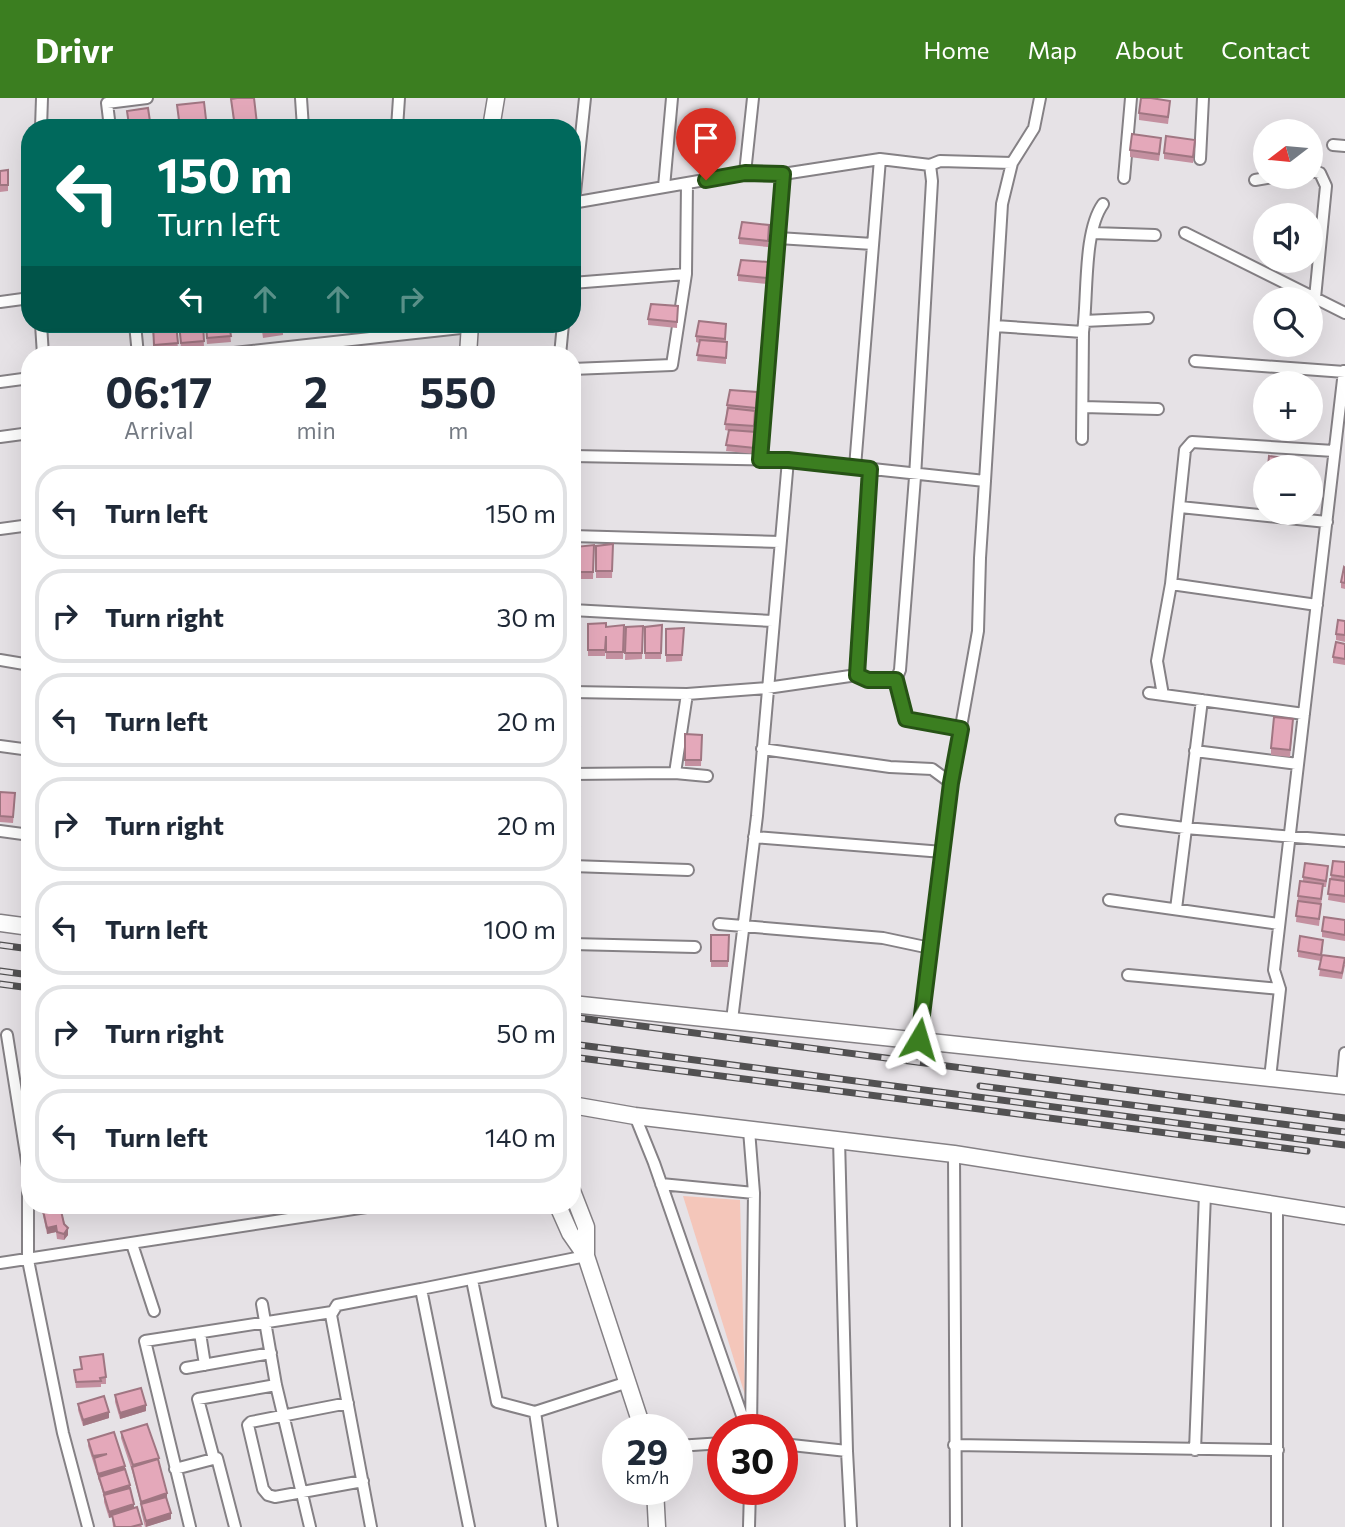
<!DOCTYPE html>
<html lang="en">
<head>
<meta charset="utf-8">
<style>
	:root { --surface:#fff; --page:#f2f2f3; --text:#1f2937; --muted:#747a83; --line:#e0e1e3; --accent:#3b7e20 }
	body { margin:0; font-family:Commissioner,sans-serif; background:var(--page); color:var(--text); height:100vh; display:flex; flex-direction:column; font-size:26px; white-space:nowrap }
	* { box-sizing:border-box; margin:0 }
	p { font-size:23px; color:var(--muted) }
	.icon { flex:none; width:38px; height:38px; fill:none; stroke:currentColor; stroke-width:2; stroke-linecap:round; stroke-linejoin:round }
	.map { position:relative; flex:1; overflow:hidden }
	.details { position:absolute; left:21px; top:248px; width:560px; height:868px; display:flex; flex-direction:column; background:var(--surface); border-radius:28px; box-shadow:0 7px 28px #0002 }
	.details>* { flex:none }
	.hud { position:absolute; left:21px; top:21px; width:560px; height:214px; border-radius:28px; box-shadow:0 7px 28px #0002; background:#00695c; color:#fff; overflow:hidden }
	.needle { width:46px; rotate:254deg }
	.tools { position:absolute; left:1253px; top:21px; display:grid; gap:14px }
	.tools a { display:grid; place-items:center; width:70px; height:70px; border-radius:50%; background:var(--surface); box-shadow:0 7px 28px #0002; font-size:35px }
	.speed { position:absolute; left:602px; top:1316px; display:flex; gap:14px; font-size:35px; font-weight:700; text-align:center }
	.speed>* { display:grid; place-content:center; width:91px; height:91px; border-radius:50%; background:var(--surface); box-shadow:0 7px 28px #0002; line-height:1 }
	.speed small { font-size:18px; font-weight:400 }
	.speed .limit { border:10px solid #d22; background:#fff; color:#111 }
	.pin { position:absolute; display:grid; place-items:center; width:60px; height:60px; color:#fff; margin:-72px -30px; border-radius:50% 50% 50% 0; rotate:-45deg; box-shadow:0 0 7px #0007 }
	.pin .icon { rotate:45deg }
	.me { position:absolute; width:77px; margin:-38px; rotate:7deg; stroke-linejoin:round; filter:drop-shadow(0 0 5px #0008) }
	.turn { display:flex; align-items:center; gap:24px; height:147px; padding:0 21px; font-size:32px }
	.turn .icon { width:91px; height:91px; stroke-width:2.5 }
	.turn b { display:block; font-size:49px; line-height:60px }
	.lanes { display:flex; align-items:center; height:66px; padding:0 21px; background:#0003; justify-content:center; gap:35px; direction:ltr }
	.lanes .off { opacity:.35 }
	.eta { display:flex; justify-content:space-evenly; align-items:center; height:119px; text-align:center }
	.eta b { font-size:42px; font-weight:700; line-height:49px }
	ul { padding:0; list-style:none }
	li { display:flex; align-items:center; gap:21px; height:94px; margin:0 14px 10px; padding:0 7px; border:4px solid var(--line); border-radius:28px }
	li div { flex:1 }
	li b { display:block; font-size:26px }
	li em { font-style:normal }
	header { display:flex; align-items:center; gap:42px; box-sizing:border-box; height:98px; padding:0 35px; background:var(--accent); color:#fff }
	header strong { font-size:33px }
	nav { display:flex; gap:38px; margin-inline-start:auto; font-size:24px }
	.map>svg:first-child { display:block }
	.green { fill:#f4c6ba }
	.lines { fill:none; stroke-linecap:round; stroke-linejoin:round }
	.street-casing { stroke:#858185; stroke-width:14 }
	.secondary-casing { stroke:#858185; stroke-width:19 }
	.street { stroke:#fff; stroke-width:10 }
	.secondary { stroke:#fff; stroke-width:16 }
	.rail-casing { stroke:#525152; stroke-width:7 }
	.rail { stroke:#e6e2e6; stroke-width:4.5; stroke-dasharray:13; stroke-linecap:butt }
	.wall { fill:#c490a0 }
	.shaded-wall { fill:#a07682 }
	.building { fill:#e4a8ba; stroke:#a07682; stroke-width:2 }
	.route-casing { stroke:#265215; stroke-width:18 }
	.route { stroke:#3b7e20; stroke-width:12 }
</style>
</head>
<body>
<header>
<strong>Drivr</strong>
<nav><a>Home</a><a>Map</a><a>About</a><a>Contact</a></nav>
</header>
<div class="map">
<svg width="1345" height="1429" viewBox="0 0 1345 1429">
	<rect width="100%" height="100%" fill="#e6e2e6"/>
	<!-- green -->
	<path class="green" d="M683,1098L740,1102L745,1297Z"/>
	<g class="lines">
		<defs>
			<path id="street" d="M301,0L303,30
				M41,30L42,0
				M110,30L107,5L147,0
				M397,30L399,0
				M1333,47L1345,48
				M880,61L930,67L940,63L1012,65
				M1200,61L1203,0
				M930,67L932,83L915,379L900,572L896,582L906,621L961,631
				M1311,73L1320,75L1326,88L1315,200
				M745,75L753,0
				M1124,80L1131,0
				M1255,82L1273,79
				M664,89L672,0
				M572,105L745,75L783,76
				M572,123L585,0
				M1092,135L1155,137
				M1185,135L1345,215
				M778,140L873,146
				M572,185L686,176
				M0,204L30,200
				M1084,223L1148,220
				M41,226L43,257
				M135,226L138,257
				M995,228L1083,234L1082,341
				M1083,234C1088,198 1083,134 1103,106
				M216,257L470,229
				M560,257L563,226
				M1195,263L1345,274
				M572,271L672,267L686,176L687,85
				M0,284L30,280
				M1083,309L1158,311
				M0,339L30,335
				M572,358L788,362L985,383L980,460L978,533L951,685L919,941
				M760,361L783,76L880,61L855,369
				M985,383L1002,106L1012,65L1034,30L1040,0
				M1180,409L1327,424
				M0,431L30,427
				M572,438L780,444
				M1171,486L1317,507
				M572,512L773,523
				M0,562L30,567
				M857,577L870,371
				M572,594L687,596
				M1149,595L1304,616
				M1163,597L1157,563L1171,486L1185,352L1192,344L1334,353
				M0,648L30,652
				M762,651L890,669L932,671L951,685
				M1195,653L1298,666
				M675,675L687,596L767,590L857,577L868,582H896
				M572,676L675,675L707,678
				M1121,722L1185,730L1345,743
				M0,733L30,737
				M754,739L943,754
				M572,768L688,772
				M1109,802L1279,826
				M1176,811L1202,602
				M719,826L883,840L930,850
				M572,846L695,849
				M1128,877L1280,891
				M732,922L757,718L788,362
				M7,937L28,1069V1162L63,1335L88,1429
				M1270,980L1280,891L1274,872L1344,273
				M1342,988L1345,955
				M635,1018L654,1065L747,1332
				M749,1032L754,1095L751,1332
				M954,1056L956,1429
				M661,1086L754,1095
				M132,1146L154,1213
				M0,1165L373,1108
				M472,1182L497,1304L535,1314L552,1429
				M262,1206L276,1287L310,1429
				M200,1235L205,1267
				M186,1270L271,1255
				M348,1305L251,1324L248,1327L263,1391L268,1397L275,1399L363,1383
				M535,1314L628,1284
				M782,1346L847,1353L839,1041
				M954,1347L1278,1352
				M677,1348L723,1345
				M1195,1352L1205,1096
				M847,1353L851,1429
				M214,1361L198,1301L276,1287
				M175,1371L217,1360L235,1429
				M190,1429L145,1243L332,1214
				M371,1429L331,1217L337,1207L421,1191
				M469,1429L421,1191L586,1158
				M749,1429L750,1391
				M1277,1429V1107"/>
			<path id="secondary" d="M491,30L496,0
				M468,257L470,226
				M0,825L30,829
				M572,906L1345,988
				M572,1007L635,1018L954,1056L1345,1118
				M572,1093L586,1129V1158
				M558,1108L570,1135L586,1158L643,1332
				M655,1391L657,1429"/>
		</defs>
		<!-- street casing -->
		<use href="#street" class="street-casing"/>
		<!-- secondary casing -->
		<use href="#secondary" class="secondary-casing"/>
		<!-- street -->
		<use href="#street" class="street"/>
		<!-- secondary -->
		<use href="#secondary" class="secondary"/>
		<defs>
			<path id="rail" d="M0,847L30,851
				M0,873L30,877
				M0,886L30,890
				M572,919L1345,1020
				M572,946L1345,1047
				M572,959L1307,1053
				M980,988L1345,1034"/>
		</defs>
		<!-- rail casing -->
		<use href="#rail" class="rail-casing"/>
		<!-- rail -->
		<use href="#rail" class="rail"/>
	</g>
	<!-- wall -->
	<path class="wall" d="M231,1L257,26V30H234Z
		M1170,9L1168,26L1139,22V15Z
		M1161,46L1159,63L1130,59V52Z
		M1195,49L1193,65L1164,61V55Z
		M8,72V93L0,94V73Z
		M769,127L768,149L739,146V140Z
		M768,164L767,186L738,183V177Z
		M678,208L677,230L648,227V221Z
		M152,226H176L178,251L154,253Z
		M179,226H203L204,249L181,251Z
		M205,226H229L231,244L207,246Z
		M261,226H283V237L263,240Z
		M726,226V266L697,263L699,245L696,244V238Z
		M757,301L754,334H756L755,356L726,353L729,333L725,332L727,307Z
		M572,446L576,449L594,447L593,481H576L575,461L574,479H572Z
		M613,446L612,480H596V448Z
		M1345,470V491L1341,490V484Z
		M1345,523V544L1336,542V536Z
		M588,526L606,529L624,527L623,561H606V545L605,558H588Z
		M662,527L661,561H645V529Z
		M643,528L642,561L625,562L626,529Z
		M684,530L682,563L666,564V531Z
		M1345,546V567L1333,565V559Z
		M572,602H579L580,634H572Z
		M1293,627L1290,659L1271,657V650Z
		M685,636L702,637L701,668H685Z
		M0,694L15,701L13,725L0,724Z
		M1345,764V805L1328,802L1331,777Z
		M1328,774L1326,789H1323L1319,828L1296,824L1298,798L1303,783V779Z
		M1345,822V843L1322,839V833Z
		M711,837H729L728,869H711Z
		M1323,848L1322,857L1345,867L1342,881L1319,878L1321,863L1298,859V853Z
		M40,1108H60L68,1137L64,1142L57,1141L56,1134L47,1136L42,1113V1108Z
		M80,1259L106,1279V1286H101V1289L76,1290L74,1272L81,1271Z
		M115,1297L146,1313L120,1321L115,1304Z
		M78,1306L109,1320L83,1328L78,1312Z
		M121,1334L159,1363L171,1421L145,1429L141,1413V1407L132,1373L121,1340Z
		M88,1342L125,1371L134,1410L142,1429H113L112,1419L109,1420L104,1404V1399L99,1382L88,1348Z"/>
	<!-- shaded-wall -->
	<path class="shaded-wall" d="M56,1128V1134L47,1136V1130Z
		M68,1130V1137L64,1142V1136Z
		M146,1307V1313L120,1321V1315Z
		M109,1314V1320L83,1328V1322Z
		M159,1360V1366L133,1371V1367Z
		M125,1368V1375L99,1379L98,1383V1376Z
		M130,1387V1394L104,1402V1395Z
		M167,1395V1402L141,1410V1404Z
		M134,1406V1412L109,1420V1414Z
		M171,1415V1421L146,1429V1423Z"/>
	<!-- building -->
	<path class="building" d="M237,0H254L257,26L235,29L231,1Z
		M1141,0H1151L1170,3L1168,19L1139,15Z
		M204,4L207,30H180L177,7Z
		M148,10L151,30H125L124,27H129L127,13Z
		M1132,36L1161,40L1159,56L1130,52Z
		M1166,38L1195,42L1193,59L1164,55Z
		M8,72V87H0V73Z
		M742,124L769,127L768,143L739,140Z
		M741,162L768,164L767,180L738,177Z
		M651,206L678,208L677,224L648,221Z
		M699,223L726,226L725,241L696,238Z
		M153,226H176L178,245L154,247Z
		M179,226H203L204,243L181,245Z
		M206,226H229L231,238L207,240Z
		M262,226H283V231L263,233Z
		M700,242L727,244L726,260L697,257Z
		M730,292L757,294L756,310L727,307Z
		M728,310L755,313L754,328L725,326Z
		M729,332L756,334L755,350L726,347Z
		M1269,358L1292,361L1291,369H1268Z
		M572,446H576V449L594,447L593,474H576L575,455L574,473H572Z
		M613,446L612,473H596V448Z
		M1344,469L1345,470V485L1341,484Z
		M1338,522L1345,523V537L1336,536Z
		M606,525V529L624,527L623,554H606V538L605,552H588V526Z
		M662,527L661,555H645V529Z
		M643,528L642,555H625L626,529Z
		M684,530L682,557H666V531Z
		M1336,544L1345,546V561L1333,559Z
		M572,602H579L580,628H572Z
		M1274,619L1293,621L1290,652L1271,650Z
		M685,636L702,637L701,662H685Z
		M0,694L15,695L13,719L0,718Z
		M1333,763L1345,764V779L1331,777Z
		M1305,765L1328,768L1326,783L1303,779Z
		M1330,781L1345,783V798L1328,796Z
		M1300,783L1323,786L1321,801L1298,798Z
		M1298,803L1321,806L1319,821L1296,818Z
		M1324,819L1345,822V837L1322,833Z
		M711,837H729L728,863H711Z
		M1300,838L1323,842L1321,857L1298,853Z
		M1322,857L1345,860L1342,875L1319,871Z
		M42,1108H60L64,1126L68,1130L64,1136L57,1134L56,1128L47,1130Z
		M103,1256L106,1279L100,1280L101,1283L76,1284L74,1272L82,1271L80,1259Z
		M141,1290L146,1307L120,1315L115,1297Z
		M104,1298L109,1314L83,1322L78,1306Z
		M147,1326L159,1360L133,1367L121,1334Z
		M114,1334L125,1368L98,1376L94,1360L107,1356L93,1358L88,1342Z
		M158,1361L167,1395L141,1404L132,1369Z
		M125,1371L130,1387L104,1395L99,1379Z
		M130,1390L134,1406L109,1414L104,1397Z
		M166,1399L171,1415L146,1423L141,1406Z
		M137,1409L142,1426L131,1429H115L112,1417Z"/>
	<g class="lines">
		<defs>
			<path id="route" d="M706,82L745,75L783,76L760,362H788L870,371L857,577L868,582H896L906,621L961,631L951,685L919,941"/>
		</defs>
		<!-- route casing -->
		<use href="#route" class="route-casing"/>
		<!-- route -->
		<use href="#route" class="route"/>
	</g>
</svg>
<div class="tools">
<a><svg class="needle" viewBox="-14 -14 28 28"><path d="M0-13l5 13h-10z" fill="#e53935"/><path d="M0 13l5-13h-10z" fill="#747a83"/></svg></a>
<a><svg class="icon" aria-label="sound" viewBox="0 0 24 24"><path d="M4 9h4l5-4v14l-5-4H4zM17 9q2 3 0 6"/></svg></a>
<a><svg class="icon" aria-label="search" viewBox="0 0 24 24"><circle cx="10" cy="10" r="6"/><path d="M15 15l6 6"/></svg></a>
<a>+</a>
<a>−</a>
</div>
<div class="speed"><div>29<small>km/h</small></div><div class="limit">30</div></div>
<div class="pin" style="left:706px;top:82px;background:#d93025"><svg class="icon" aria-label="arrive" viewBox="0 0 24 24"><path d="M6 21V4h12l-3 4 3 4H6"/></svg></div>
<svg class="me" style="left:919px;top:941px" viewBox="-20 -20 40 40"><path d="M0-17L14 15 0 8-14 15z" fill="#3b7e20" stroke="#fff" stroke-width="4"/></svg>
<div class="hud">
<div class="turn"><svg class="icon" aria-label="left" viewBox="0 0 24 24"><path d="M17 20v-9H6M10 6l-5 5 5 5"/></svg><div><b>150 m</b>Turn left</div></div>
<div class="lanes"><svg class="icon" aria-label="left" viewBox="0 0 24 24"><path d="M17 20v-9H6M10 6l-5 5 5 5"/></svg><svg class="icon off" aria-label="ahead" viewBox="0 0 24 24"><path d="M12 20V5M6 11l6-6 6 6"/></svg><svg class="icon off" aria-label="ahead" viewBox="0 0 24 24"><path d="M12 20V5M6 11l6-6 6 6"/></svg><svg class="icon off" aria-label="right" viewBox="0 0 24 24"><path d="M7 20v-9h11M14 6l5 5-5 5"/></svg></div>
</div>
<section class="details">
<div class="eta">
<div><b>06:17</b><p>Arrival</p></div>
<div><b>2</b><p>min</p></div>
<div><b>550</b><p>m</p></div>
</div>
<ul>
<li><svg class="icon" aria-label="left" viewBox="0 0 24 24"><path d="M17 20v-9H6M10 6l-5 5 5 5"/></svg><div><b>Turn left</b></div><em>150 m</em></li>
<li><svg class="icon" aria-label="right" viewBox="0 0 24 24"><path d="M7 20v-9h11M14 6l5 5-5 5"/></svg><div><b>Turn right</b></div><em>30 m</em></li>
<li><svg class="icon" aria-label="left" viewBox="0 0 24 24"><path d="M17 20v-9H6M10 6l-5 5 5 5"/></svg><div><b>Turn left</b></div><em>20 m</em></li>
<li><svg class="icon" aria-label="right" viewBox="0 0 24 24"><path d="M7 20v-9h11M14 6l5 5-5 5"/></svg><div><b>Turn right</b></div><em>20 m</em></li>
<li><svg class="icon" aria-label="left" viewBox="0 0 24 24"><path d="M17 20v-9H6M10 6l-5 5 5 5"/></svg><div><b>Turn left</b></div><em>100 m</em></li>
<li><svg class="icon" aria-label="right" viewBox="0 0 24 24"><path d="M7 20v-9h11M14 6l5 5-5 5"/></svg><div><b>Turn right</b></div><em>50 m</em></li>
<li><svg class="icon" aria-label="left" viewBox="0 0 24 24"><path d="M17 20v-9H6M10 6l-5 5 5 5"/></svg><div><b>Turn left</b></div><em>140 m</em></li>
</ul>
</section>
</div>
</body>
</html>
